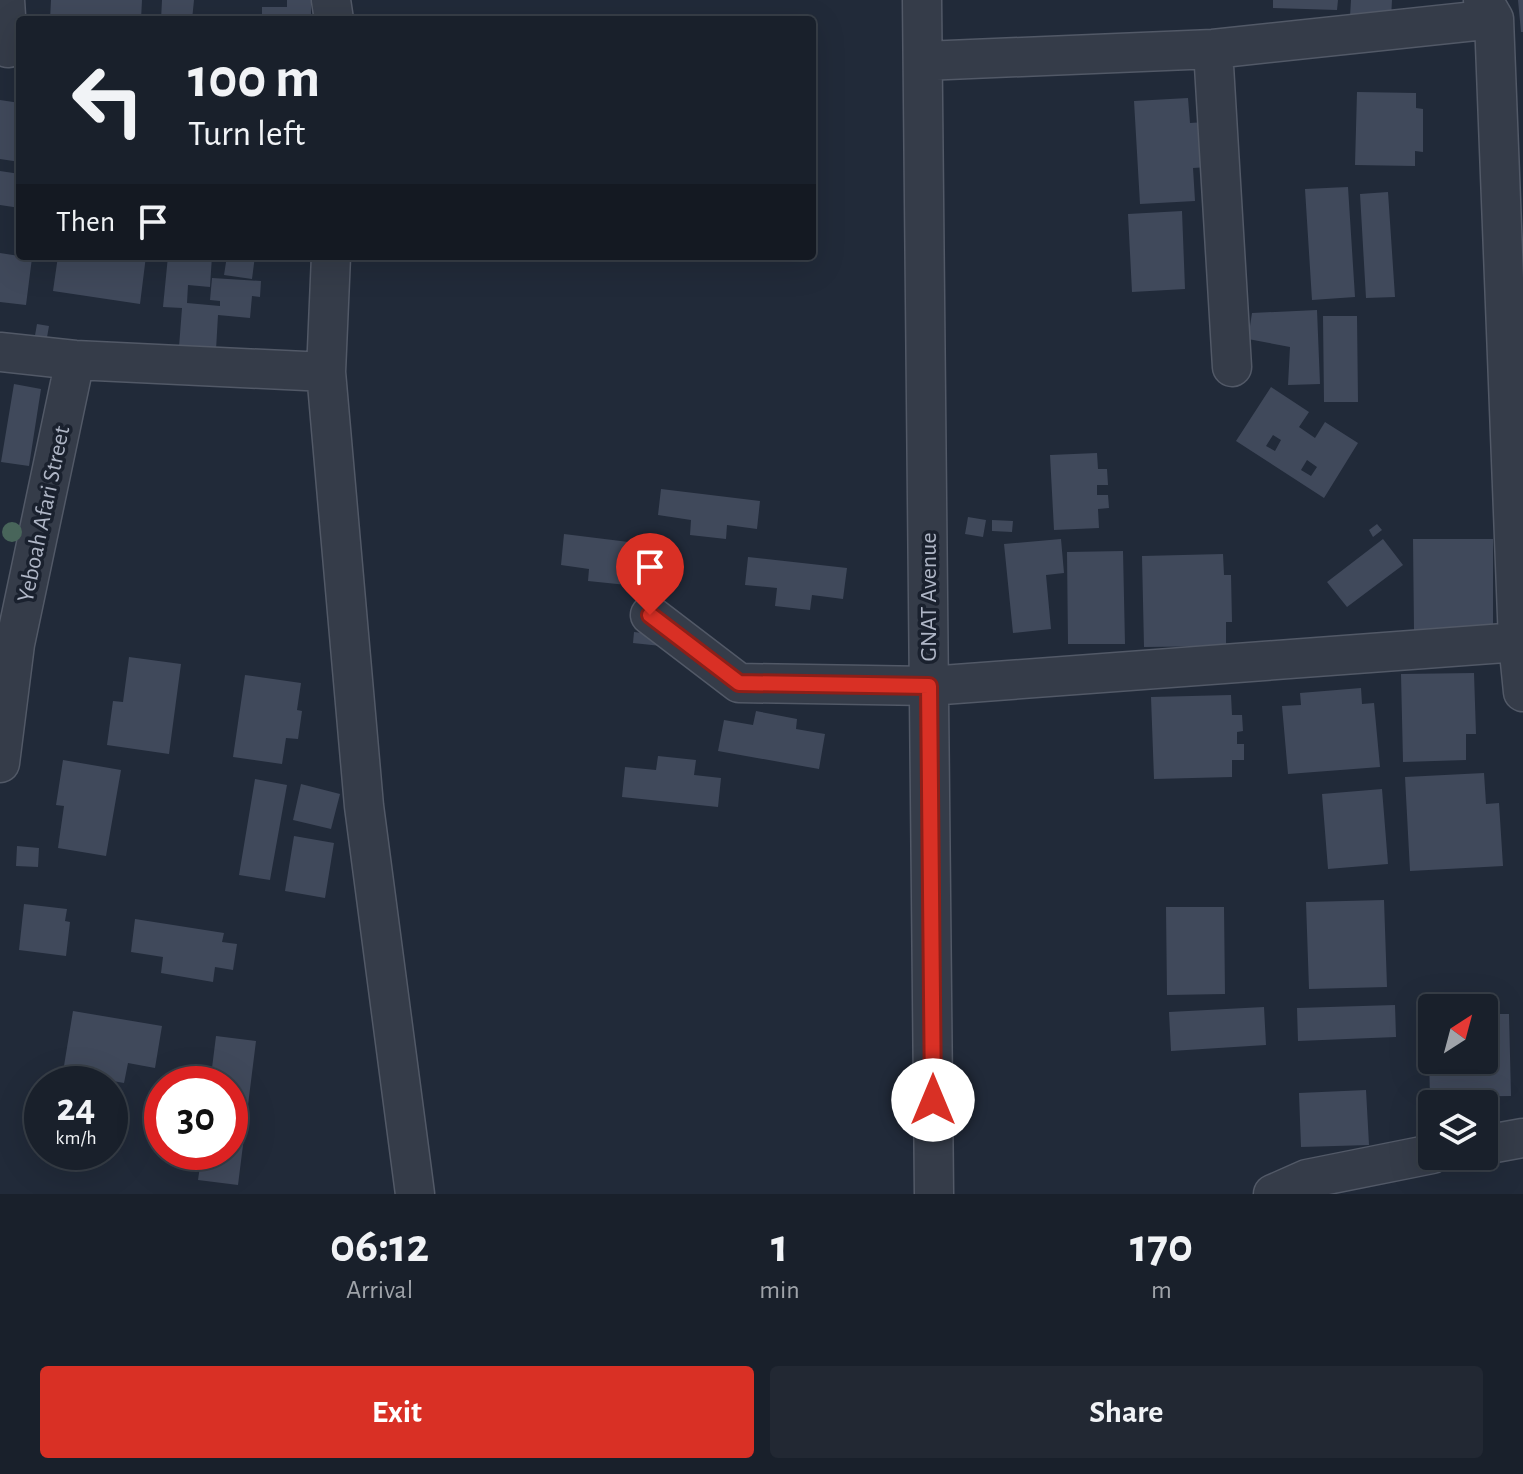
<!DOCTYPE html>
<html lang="en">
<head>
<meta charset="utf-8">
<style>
	:root { --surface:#19202b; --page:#222833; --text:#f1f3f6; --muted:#9fa3a9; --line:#373e47; --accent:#d93025 }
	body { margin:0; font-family:"Alegreya Sans",sans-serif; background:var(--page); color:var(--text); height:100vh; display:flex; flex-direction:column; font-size:30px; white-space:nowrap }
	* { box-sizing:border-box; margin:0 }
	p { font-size:26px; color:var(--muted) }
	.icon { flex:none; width:44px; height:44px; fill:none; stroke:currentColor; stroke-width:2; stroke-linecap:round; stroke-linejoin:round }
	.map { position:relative; height:1194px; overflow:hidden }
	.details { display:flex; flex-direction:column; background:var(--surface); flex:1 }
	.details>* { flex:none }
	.banner { position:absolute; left:16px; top:16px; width:800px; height:244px; border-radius:8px; box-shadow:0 8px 32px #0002,0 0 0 2px var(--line); background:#19202b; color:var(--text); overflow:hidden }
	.needle { width:52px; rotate:36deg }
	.fabs { position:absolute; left:1418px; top:994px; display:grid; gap:16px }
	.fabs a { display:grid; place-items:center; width:80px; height:80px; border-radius:8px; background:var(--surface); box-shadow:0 8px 32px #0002,0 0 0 2px var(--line); font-size:40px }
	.speed { position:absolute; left:24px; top:1066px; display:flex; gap:16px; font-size:40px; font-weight:700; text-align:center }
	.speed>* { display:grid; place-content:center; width:104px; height:104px; border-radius:50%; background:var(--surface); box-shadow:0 8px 32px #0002,0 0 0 2px var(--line); line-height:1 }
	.speed small { font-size:20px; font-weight:400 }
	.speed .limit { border:12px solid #d22; background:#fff; color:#111 }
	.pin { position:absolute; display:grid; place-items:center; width:68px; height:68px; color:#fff; margin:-82px -34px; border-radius:50% 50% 50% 0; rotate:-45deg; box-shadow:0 0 8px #0007 }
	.pin .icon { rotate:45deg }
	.me { position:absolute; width:88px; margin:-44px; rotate:0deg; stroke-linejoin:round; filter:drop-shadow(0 0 6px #0008) }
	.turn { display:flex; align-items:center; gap:28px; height:168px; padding:0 40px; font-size:36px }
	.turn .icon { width:104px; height:104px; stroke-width:2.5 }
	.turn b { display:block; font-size:56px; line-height:68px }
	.then { display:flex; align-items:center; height:76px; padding:0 40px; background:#0003; gap:16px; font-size:30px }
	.eta { display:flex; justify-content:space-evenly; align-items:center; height:136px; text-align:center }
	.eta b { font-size:48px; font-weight:700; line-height:56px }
	.primary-button { display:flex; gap:16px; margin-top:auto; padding:16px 40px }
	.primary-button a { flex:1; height:92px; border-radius:8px; background:var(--accent); color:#fff; font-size:32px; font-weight:700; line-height:92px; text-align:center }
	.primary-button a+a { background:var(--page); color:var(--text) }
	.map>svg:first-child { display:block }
	.building { fill:#40495b; fill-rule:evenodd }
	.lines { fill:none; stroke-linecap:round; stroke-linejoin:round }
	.minor-casing { stroke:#525967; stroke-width:41 }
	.minor { stroke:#353c49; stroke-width:38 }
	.tree { fill:#48655a }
	.route-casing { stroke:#8d1f18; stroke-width:20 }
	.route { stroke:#d93025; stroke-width:14 }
	.labels { text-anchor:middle; stroke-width:7; stroke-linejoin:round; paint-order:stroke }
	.street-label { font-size:24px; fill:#afb6c6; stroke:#1a212e }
</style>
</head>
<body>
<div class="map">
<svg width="1523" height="1194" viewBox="0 0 1523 1194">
	<rect width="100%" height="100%" fill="#212a39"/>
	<!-- building -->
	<path class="building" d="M51,0H142L141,20H50Z
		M162,0H194L192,20H161Z
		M287,0H311V20H262V7H287Z
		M1273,0H1338L1337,10L1273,8Z
		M1351,0H1392L1391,19L1350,17Z
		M1518,0H1523V32H1521Z
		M1357,92L1416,93V108L1423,109V152L1415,151V166L1355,165Z
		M1188,98L1190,123L1205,122L1208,167L1193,168L1195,201L1140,204L1134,101Z
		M0,100L20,103V162L0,159Z
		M0,171L20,174V208L0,205Z
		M1348,187L1355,297L1312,300L1305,189Z
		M1388,192L1395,297L1366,298L1360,194Z
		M1182,211L1185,289L1132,292L1128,214Z
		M0,253L32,258L26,305L0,302Z
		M58,256H146L140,304L53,291Z
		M168,256H212L210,287L188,285L187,303L220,306V301L210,300L212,278L261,281L260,297L252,296L250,318L218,315L216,350L179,347L182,308L163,307Z
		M227,256H255L252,279L224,275Z
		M1317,310L1320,384L1288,385L1290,347L1248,339L1252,313Z
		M1323,316H1357L1358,402H1324Z
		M37,324L49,326L46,343L34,341Z
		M14,384L41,389L29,466L1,462Z
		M1271,387L1309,412L1299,427L1315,438L1325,422L1358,443L1324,498L1236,441ZM1273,435L1281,440L1275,451L1266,446ZM1307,460L1317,467L1311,476L1301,470Z
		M1097,453L1098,469H1107L1108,485H1097V495H1108L1109,508L1098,509L1099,528L1054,530L1050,455Z
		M661,489L760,501L757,529L727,525L726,539L690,535L691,520L658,515Z
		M968,517L986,520L983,537L965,534Z
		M992,520L1013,521L1012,532L992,531Z
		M1377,524L1382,530L1373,537L1369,530Z
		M564,534L661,546L658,571L629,568L627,585L588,581L589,569L561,565Z
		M1061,539L1064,573L1046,575L1051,629L1013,633L1004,544Z
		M1383,539L1403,565L1347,607L1327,582Z
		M1413,539H1493V631H1414Z
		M1123,551L1125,644H1068L1067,552Z
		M1223,554L1224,575H1231L1232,622H1226V646L1144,647L1142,556Z
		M748,557L847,568L843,599L812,595L810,610L775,606L777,588L745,585Z
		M634,632L662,635L661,646L633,643Z
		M129,657L181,664L169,754L107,745L113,701L123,702Z
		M1474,673L1476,734H1466V760L1403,762L1401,674Z
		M245,675L301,683L297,710L302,711L298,739L286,738L282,764L233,757Z
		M1361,688L1362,704L1374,703L1380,767L1288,774L1282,706L1301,705L1300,693Z
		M1231,695L1232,715H1242L1243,731L1237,732V744H1244V760H1232V777L1154,779L1151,697Z
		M756,711L797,719L796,729L825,734L819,769L718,751L724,720L753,725Z
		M658,756L696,760L694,775L721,778L718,807L622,797L625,767L656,770Z
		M63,760L121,770L106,856L58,848L64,806L56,805Z
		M1484,773L1486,804L1499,803L1503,866L1410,871L1405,777Z
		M255,779L287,785L270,880L239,875Z
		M301,784L340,794L331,829L293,820Z
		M1382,789L1388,864L1328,869L1322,794Z
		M294,836L334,843L325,898L285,891Z
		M17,846L39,848L38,867L16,866Z
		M1384,900L1387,987L1309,989L1306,902Z
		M24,904L67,909L65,921L70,922L66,956L19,950Z
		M1166,907H1224L1225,994L1167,995Z
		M135,919L224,933L222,942L237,944L233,970L215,967L213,982L161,973L163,957L131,952Z
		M1395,1005L1396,1037L1298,1041L1297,1008Z
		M1264,1007L1266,1045L1171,1051L1169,1012Z
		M73,1011L162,1026L155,1068L128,1063L124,1083L63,1072Z
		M1484,1014H1509L1511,1096L1430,1097L1428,1015H1432V1060H1484Z
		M216,1036L256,1041L238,1185L198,1180L202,1152H230V1084H210Z
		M1366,1090L1369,1145L1301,1147L1299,1093Z"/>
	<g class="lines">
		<defs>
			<path id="minor" d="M5,0L8,48
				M331,0L334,20
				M922,0L934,1194
				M1483,0L1494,19L1518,642L1523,692
				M1213,49L1232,367
				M924,61L1213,49L1494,19
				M331,256L326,372L364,806L415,1194
				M0,352L75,360L326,372
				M650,615L739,683L929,686L1518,642
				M0,763L15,644L75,360
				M1484,1145L1523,1138
				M1273,1194L1307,1179L1432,1154"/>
		</defs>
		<!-- minor casing -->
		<use href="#minor" class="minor-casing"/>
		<!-- minor -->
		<use href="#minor" class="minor"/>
	</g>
	<!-- trees -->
	<circle class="tree" cx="12" cy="532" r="10"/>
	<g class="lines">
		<defs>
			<path id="route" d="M650,615L739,683L929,686L933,1100"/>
		</defs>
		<!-- route casing -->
		<use href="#route" class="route-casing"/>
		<!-- route -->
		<use href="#route" class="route"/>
	</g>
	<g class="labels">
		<!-- street labels -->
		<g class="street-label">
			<text transform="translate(43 514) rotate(-78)" y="8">Yeboah Afari Street</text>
			<text transform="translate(928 597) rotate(-90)" y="8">GNAT Avenue</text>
		</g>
	</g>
</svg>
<div class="fabs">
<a><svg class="needle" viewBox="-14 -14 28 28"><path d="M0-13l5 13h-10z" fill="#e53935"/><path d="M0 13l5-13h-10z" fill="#9fa3a9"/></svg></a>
<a><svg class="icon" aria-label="layers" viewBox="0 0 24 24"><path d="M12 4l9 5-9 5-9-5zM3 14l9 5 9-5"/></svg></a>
</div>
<div class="speed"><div>24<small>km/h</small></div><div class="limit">30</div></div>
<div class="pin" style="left:650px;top:615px;background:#d93025"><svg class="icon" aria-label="arrive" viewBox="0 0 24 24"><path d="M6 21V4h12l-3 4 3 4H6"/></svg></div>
<svg class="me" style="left:933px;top:1100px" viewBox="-20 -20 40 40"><circle r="19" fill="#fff"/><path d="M0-13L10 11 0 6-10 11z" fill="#d93025"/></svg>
<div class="banner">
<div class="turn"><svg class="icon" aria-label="left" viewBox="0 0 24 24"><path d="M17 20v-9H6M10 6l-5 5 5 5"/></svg><div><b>100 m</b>Turn left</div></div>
<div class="then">Then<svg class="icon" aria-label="arrive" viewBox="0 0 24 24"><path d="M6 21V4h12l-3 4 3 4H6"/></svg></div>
</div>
</div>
<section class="details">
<div class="eta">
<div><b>06:12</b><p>Arrival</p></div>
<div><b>1</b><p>min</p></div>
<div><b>170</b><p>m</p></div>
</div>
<div class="primary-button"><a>Exit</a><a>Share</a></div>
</section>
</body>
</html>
